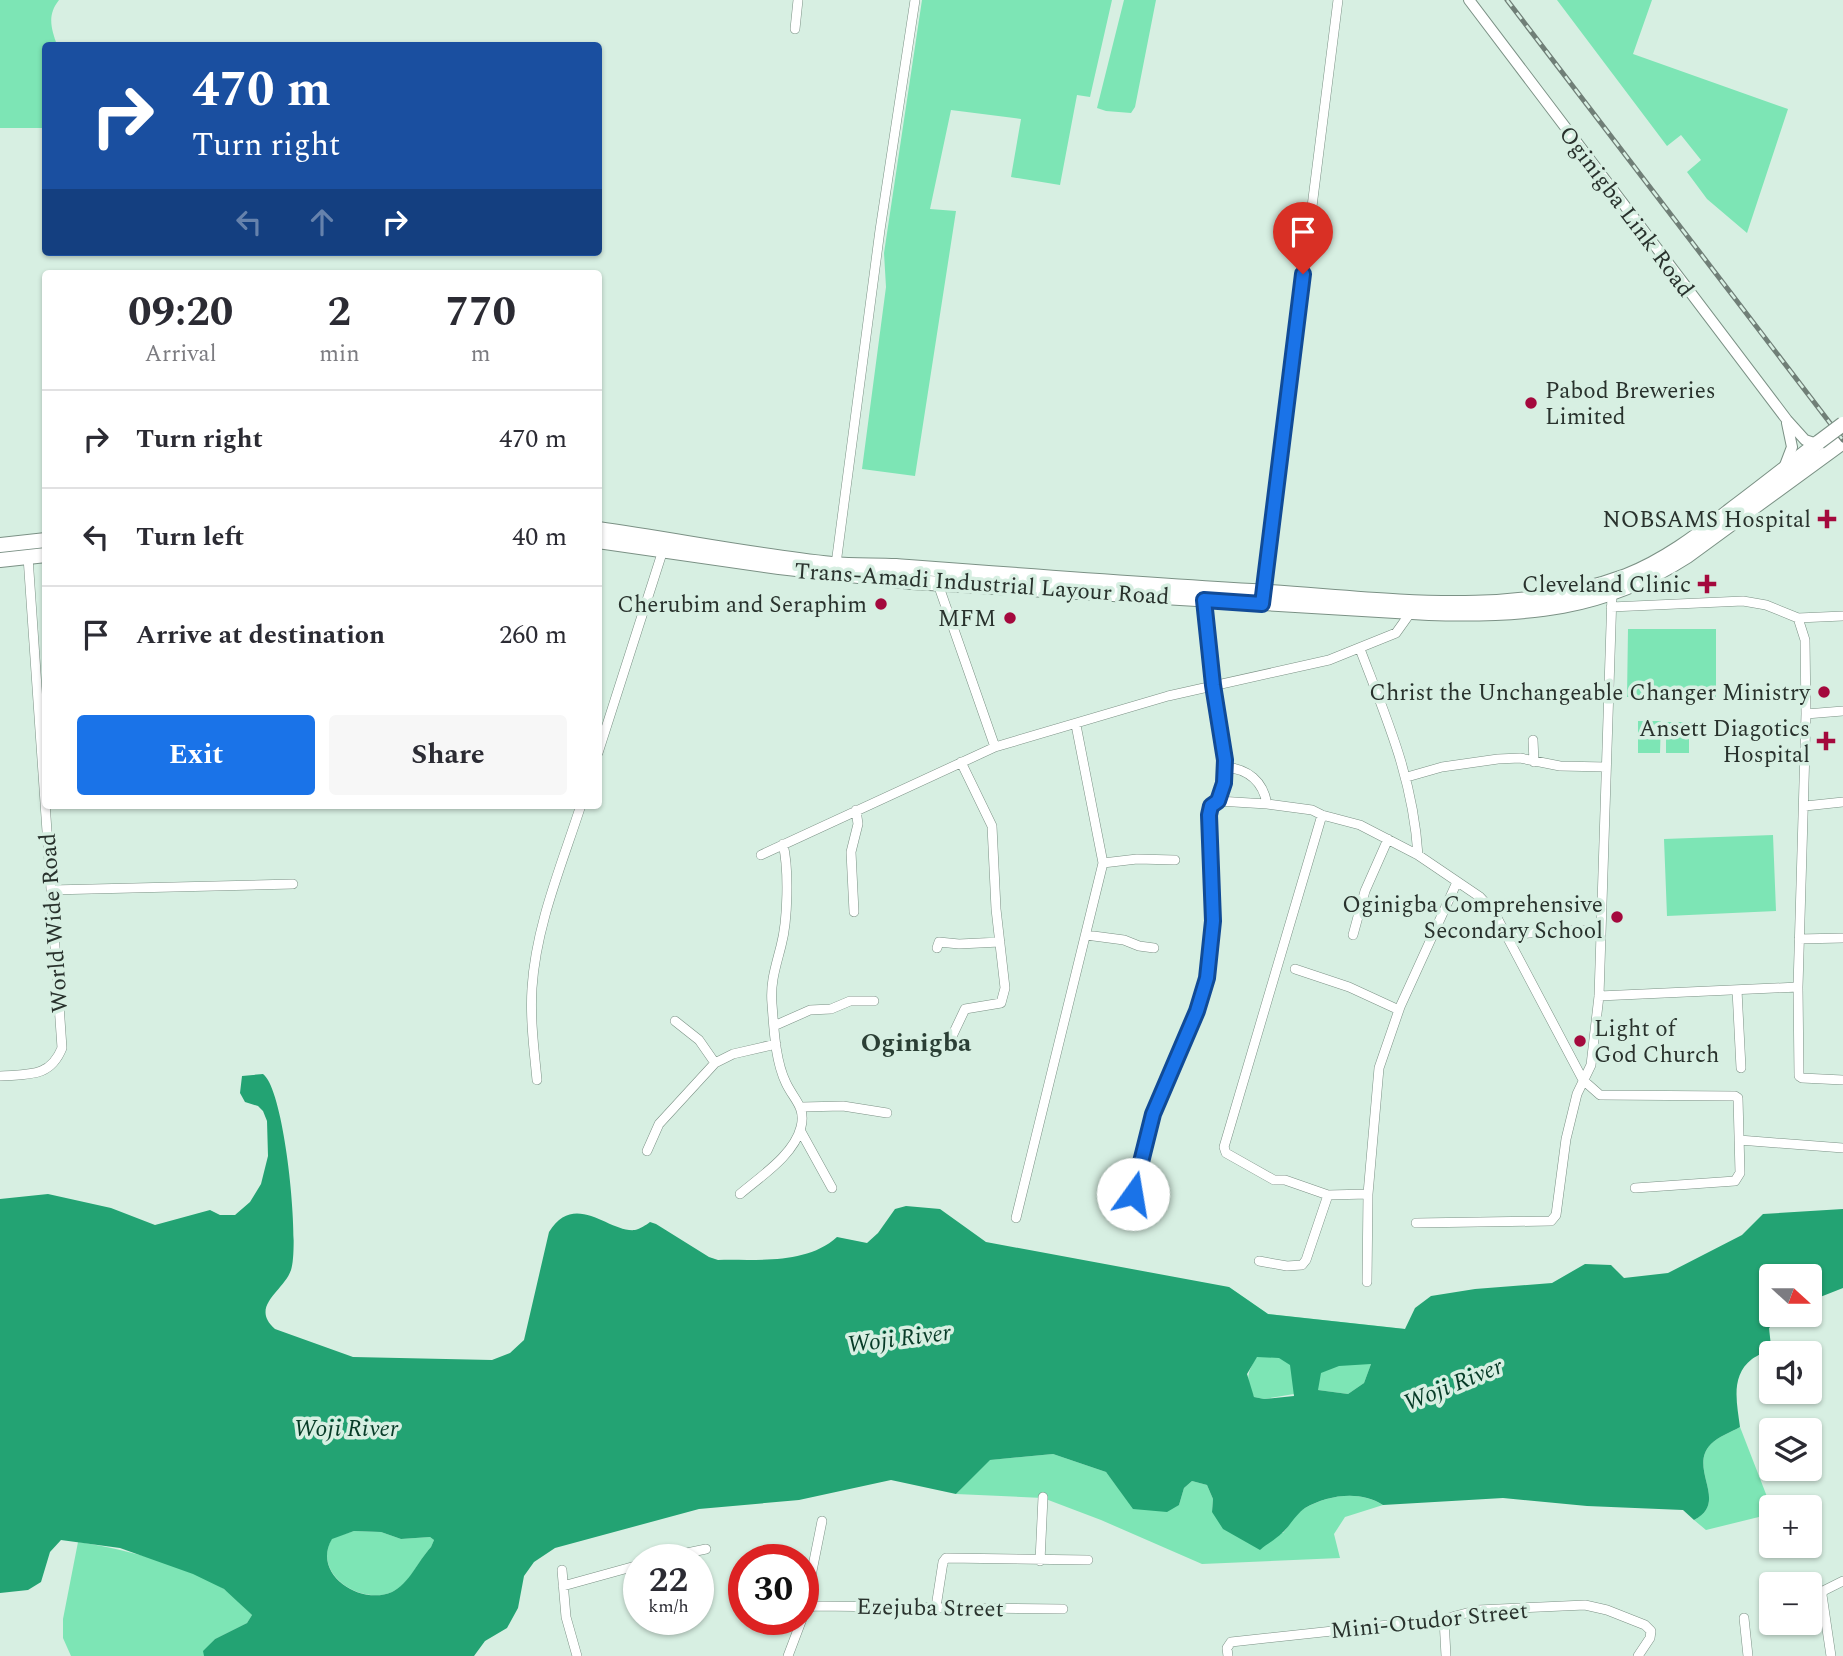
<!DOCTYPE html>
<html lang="en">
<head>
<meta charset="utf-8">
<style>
	:root { --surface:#fff; --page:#f7f7f7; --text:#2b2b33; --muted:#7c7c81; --line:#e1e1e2; --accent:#1a73e8 }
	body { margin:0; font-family:Spectral,serif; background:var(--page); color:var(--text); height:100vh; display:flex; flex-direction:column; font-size:26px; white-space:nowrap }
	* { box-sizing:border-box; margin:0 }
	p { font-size:23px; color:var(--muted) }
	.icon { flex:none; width:38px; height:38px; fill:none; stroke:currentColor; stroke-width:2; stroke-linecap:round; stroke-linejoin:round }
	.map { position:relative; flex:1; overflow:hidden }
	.details { position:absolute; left:42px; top:270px; width:560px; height:539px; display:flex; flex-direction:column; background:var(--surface); border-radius:7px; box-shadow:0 2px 5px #0004 }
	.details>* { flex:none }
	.top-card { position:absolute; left:42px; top:42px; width:560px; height:214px; border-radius:7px; box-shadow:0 2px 5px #0004; background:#1a4fa0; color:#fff; overflow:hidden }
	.needle { width:46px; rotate:111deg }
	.tools { position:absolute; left:1759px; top:1264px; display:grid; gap:14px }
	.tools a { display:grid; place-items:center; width:63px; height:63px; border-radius:7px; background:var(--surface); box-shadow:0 2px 5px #0004; font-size:35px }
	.speed { position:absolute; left:623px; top:1544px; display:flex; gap:14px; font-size:35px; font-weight:700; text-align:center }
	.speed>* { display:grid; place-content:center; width:91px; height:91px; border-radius:50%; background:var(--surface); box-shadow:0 2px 5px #0004; line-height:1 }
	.speed small { font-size:18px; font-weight:400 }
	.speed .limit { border:10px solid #d22; background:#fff; color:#111 }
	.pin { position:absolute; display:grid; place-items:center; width:60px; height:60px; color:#fff; margin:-72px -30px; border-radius:50% 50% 50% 0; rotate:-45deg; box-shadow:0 0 7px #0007 }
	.pin .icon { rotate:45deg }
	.me { position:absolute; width:77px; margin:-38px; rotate:13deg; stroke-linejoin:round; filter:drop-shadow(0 0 5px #0008) }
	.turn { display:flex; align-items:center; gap:24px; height:147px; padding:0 35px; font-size:32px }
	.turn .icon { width:91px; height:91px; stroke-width:2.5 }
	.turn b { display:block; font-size:49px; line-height:60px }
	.lanes { display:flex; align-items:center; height:66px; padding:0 35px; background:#0003; justify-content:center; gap:35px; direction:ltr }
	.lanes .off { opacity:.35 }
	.eta { display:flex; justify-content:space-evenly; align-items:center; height:119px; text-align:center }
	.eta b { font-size:42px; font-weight:700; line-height:49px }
	.primary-button { display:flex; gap:14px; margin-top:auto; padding:14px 35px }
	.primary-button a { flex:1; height:80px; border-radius:7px; background:var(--accent); color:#fff; font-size:28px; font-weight:700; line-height:80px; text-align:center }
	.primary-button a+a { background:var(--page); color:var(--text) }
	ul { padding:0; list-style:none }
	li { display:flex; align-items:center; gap:21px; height:98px; padding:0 35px; border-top:2px solid var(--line) }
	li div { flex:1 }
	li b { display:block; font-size:26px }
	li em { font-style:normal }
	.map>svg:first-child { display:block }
	.green { fill:#7de5b5 }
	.water { fill:#23a373; fill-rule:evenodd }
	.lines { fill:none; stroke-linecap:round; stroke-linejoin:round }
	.minor-casing { stroke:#7b9185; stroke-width:10 }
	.tertiary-casing { stroke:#7b9185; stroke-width:12 }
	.primary-casing { stroke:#7b9185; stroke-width:16 }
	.minor { stroke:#fff; stroke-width:9 }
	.tertiary { stroke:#fff; stroke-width:10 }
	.primary { stroke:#fff; stroke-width:14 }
	.rail-casing { stroke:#707f77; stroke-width:5 }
	.rail { stroke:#d7efe2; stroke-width:2.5; stroke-dasharray:8; stroke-linecap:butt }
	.primary-bridge-casing { stroke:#7b9185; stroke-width:16; stroke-linecap:butt }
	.primary-bridge { stroke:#fff; stroke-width:14 }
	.route-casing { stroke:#114b97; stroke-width:18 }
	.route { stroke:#1a73e8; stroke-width:12 }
	.poi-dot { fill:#a4093d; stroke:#d7efe2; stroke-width:2.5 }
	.labels { text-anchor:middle; stroke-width:7; stroke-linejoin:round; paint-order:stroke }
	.street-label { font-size:23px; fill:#29322d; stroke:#d7efe2 }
	.poi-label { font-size:23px; fill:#29322d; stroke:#d7efe2; text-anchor:end }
	.water-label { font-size:24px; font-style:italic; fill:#073b27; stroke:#d7efe2 }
	.quarter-label { font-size:26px; font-weight:bold; fill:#2b3f35; stroke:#d7efe2 }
</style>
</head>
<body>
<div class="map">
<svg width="1843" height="1656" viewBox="0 0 1843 1656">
	<rect width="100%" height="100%" fill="#d7efe2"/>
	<!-- green -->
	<path class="green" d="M0,0H59C47,15 51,28 57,45L46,46L45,128H0Z
		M922,0H1112L1090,97L1077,95L1060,185L1011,177L1021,119L951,110L930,209L956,211L915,476L862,469L886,287L884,253Z
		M1124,0H1156L1135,107L1131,113L1106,111L1097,108Z
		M1557,0H1652L1633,54L1788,109L1747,233L1707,199L1687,172L1701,160L1681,135L1667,146Z
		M1628,629H1716V697H1627Z
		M1638,721H1661L1660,753H1638Z
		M1666,722H1689V753H1666Z
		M1773,835L1776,911L1667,916L1664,839Z
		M1229,1287L1268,1314L1405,1329L1371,1364L1364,1383L1348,1394L1318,1390L1264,1399L1254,1397C1245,1378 1247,1374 1257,1356Z
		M1740,1427L1771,1507V1514L1706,1530L1694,1520C1730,1502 1687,1468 1711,1444C1718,1437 1731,1432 1740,1427Z
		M1053,1454L1106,1472L1134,1509L1179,1505L1184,1488L1192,1481L1207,1485L1213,1499L1212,1512L1283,1533C1289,1525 1296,1513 1305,1508C1329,1495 1359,1490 1383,1505L1345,1517L1334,1534L1340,1558L1202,1564L1101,1520L1043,1498L956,1494L989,1460Z
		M354,1531L381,1532L401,1539L430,1537L434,1540L431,1547C418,1561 410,1584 392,1592C361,1606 311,1574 332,1538Z
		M78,1542C120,1548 188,1565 224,1589C234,1596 243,1607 252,1615L247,1623L215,1639L204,1651V1656H71L63,1638V1619Z"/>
	<!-- water -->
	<path class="water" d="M263,1074C285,1090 300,1243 291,1270C284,1291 249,1306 275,1329L353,1357L492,1360L510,1353L524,1340L549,1232C575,1190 609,1233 635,1230C640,1229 646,1225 650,1222L656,1224L709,1257L718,1260C757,1259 806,1265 837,1237L867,1243L878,1233L895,1209L906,1206L940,1209L986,1242L1229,1287L1268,1314L1405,1329L1415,1308L1431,1296L1475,1289L1552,1283L1585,1264L1611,1265L1624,1278L1668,1273L1742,1235L1763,1214L1843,1209V1288L1810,1301V1276H1771V1314H1784L1769,1328L1771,1346C1765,1352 1758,1355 1752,1359C1730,1376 1737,1403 1740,1427C1731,1432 1718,1437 1711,1444C1687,1468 1730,1502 1694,1520L1683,1510L1587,1506L1503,1498L1383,1505C1360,1490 1328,1495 1305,1508C1296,1514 1290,1526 1282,1533C1276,1539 1267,1544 1260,1550L1223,1529L1212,1512L1213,1499L1207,1485L1192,1481L1184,1488L1179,1505L1167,1512L1133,1509L1106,1472L1053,1454L990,1460L956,1494L891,1480L799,1500L699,1509L555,1548L534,1562L524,1576L518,1608L507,1628L485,1641L474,1656H204L203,1651L215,1639L247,1623L252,1615L224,1589L193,1574L120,1548L61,1540L50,1552L41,1582L28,1590L0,1593V1199L48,1194L111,1208L155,1225L210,1210L220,1215H235L250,1202L261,1184L268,1156L267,1121L263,1111L258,1106L245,1102L240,1093L242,1076ZM1257,1357L1279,1358L1290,1365L1294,1396L1264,1399L1254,1397L1247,1374ZM1371,1364L1364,1383L1348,1394L1318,1390L1321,1373L1339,1366ZM354,1531L381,1532L401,1539L430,1537L434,1540L431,1547C418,1561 409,1584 392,1592C361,1606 311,1574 332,1539Z"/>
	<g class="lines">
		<defs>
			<path id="minor" d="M795,29L798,0
				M836,564L880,230L915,0
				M938,584L995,747
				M1263,596L1338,0
				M1611,607L1743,601L1766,605L1798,618L1843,616
				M1798,618L1805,640L1806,714L1798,987L1799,1076L1802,1078L1843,1080
				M1360,649C1387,720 1413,778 1418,855
				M1806,714L1843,711
				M1533,740L1534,762
				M598,753L663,550
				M1225,767C1248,769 1263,781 1267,804
				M1407,777L1442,767L1498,759L1520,758L1560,766L1606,767
				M1218,801L1267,804L1312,810L1322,815L1360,825L1418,855L1480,897L1494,912L1583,1080L1600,1095L1735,1096L1738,1098L1740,1173L1735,1181L1635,1188
				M1805,806L1843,802
				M1322,815L1224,1147L1226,1153L1274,1180H1285L1328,1195L1368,1194
				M761,855L995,747L1168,696L1329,660L1396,633L1411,612
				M1103,863L1137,859L1175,860
				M51,890L293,884
				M854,912L851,852L858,824L856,810
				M1086,935L1124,940L1139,946L1154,948
				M1353,935L1365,891L1388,839
				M1507,935L1564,930H1601
				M1799,939L1843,938
				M937,948L939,942L959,944L1000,942
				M1295,969L1349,987L1399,1010
				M1737,990L1741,1068
				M1599,996L1798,987
				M675,1021L699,1040L715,1063
				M774,1026L810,1010L831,1009L850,1001H874
				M946,1049L965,1009L1001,1003L1005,988L996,909L992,826L961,762
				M0,1076C28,1074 50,1078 62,1048L28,557
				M537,1080C534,1049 530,1018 532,988C536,925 562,864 581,805
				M802,1107L843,1106L887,1113
				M800,1130L832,1188
				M1739,1140L1843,1148
				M647,1151L659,1124L715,1063L733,1054L776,1044
				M740,1194C761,1176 794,1155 801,1127C806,1107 794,1100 786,1083C775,1060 774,1029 772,1004C770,982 776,966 781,946C788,920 789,869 783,844
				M1133,1194L1153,1114L1197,1011L1207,978L1213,921L1209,808L1218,801L1224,783L1225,767L1213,685L1204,600
				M1016,1218L1103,863L1076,725
				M1416,1223L1551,1221L1556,1215L1566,1139L1577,1094L1591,1065L1599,996L1612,594
				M1259,1261L1287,1266L1302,1265L1306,1260L1328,1195
				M1367,1282L1368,1194L1379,1068L1400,1007L1457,882
				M658,1559L706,1549
				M1040,1561L1043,1497
				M562,1570L566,1617L577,1656
				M563,1586L639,1565
				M936,1607L943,1562L946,1558L1088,1560
				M805,1608L815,1606L1063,1609
				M803,1616L822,1521
				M1744,1618L1748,1656
				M1444,1619L1446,1656
				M788,1656L802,1619
				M1228,1656L1227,1648L1231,1642L1444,1619L1478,1610L1585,1605L1607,1610L1645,1625L1651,1631L1650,1638L1638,1656
				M1831,1656L1822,1595L1823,1591L1843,1581"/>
			<path id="tertiary" d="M1469,0L1787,420L1805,440L1817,444
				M1784,468L1792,447L1787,423"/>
			<path id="primary" d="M598,529C676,540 754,556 832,564C853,566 875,565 896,566C1015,575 1133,584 1252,591C1376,598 1506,621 1626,576C1664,561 1696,537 1728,512C1759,489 1789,465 1819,442
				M598,541L779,567L912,582L1429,613C1526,616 1603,610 1687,556L1843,442
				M0,545L46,540
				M0,560L46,555"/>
		</defs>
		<!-- minor casing -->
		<use href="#minor" class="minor-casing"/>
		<!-- tertiary casing -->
		<use href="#tertiary" class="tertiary-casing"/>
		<!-- primary casing -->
		<use href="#primary" class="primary-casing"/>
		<!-- minor -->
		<use href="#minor" class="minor"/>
		<!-- tertiary -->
		<use href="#tertiary" class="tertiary"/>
		<!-- primary -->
		<use href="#primary" class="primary"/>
		<defs>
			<path id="rail" d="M1507,0L1843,440"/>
		</defs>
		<!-- rail casing -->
		<use href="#rail" class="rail-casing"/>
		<!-- rail -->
		<use href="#rail" class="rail"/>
		<defs>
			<path id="primary-bridge" d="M1819,442L1843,424"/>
		</defs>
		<!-- primary-bridge casing -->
		<use href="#primary-bridge" class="primary-bridge-casing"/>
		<!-- primary-bridge -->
		<use href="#primary-bridge" class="primary-bridge"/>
	</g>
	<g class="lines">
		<defs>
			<path id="route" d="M1133,1194L1153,1114L1197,1011L1207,978L1213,921L1209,815L1211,806L1218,801L1224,783L1225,760L1213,685L1204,600L1262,604L1303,274"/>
		</defs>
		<!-- route casing -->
		<use href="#route" class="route-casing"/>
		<!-- route -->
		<use href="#route" class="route"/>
	</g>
	<!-- markers -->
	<g class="poi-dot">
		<circle cx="1531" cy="403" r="7"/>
		<path d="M1823.5 508.5h7v7h7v7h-7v7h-7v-7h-7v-7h7z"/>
		<path d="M1703.5 573.5h7v7h7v7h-7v7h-7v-7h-7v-7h7z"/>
		<circle cx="881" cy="604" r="7"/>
		<circle cx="1010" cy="618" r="7"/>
		<circle cx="1824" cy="692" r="7"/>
		<path d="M1822.5 730.5h7v7h7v7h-7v7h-7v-7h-7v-7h7z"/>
		<circle cx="1617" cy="917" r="7"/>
		<circle cx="1580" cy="1041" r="7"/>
	</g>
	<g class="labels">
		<!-- street labels -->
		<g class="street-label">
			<text transform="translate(1627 211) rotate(53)" y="8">Oginigba Link Road</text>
			<text transform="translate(982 583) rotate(4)" y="8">Trans-Amadi Industrial Layour Road</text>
			<text transform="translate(53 923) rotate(-94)" y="8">World Wide Road</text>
			<text transform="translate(930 1607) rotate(1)" y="8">Ezejuba Street</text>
			<text transform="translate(1429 1620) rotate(-6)" y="8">Mini-Otudor Street</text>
		</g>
		<!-- poi labels -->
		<g class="poi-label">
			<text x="1545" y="398" text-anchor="start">Pabod Breweries<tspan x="1545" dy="26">Limited</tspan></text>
			<text x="1811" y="527">NOBSAMS Hospital</text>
			<text x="1691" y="592">Cleveland Clinic</text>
			<text x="867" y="612">Cherubim and Seraphim</text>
			<text x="996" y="626">MFM</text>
			<text x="1810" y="700">Christ the Unchangeable Changer Ministry</text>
			<text x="1810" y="736">Ansett Diagotics<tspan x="1810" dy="26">Hospital</tspan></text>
			<text x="1603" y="912">Oginigba Comprehensive<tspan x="1603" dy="26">Secondary School</tspan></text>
			<text x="1594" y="1036" text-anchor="start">Light of<tspan x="1594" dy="26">God Church</tspan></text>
		</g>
		<!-- water labels -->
		<g class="water-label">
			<text transform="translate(899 1338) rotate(-7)" y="8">Woji River</text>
			<text transform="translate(1453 1384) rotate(-22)" y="8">Woji River</text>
			<text x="346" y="1436">Woji River</text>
		</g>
		<!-- quarter labels -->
		<g class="quarter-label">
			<text x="916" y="1051">Oginigba</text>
		</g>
	</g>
</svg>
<div class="tools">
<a><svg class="needle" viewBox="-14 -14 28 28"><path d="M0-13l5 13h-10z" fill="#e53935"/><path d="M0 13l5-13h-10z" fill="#7c7c81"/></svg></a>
<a><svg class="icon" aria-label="sound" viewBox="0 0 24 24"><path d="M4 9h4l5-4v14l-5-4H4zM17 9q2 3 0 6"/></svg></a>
<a><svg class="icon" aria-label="layers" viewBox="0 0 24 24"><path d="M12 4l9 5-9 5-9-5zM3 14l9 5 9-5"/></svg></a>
<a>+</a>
<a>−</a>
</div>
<div class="speed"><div>22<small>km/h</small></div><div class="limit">30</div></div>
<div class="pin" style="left:1303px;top:274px;background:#d93025"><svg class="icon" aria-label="arrive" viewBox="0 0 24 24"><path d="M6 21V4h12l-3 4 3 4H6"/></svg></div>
<svg class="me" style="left:1133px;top:1194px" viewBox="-20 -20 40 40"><circle r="19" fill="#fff"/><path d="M0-13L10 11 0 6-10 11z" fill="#1a73e8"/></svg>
<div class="top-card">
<div class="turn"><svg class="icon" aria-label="right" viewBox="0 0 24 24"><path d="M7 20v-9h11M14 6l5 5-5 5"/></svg><div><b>470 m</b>Turn right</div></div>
<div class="lanes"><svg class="icon off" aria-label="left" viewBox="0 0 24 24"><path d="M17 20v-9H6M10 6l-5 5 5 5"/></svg><svg class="icon off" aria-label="ahead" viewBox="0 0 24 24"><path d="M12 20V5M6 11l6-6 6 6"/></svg><svg class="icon" aria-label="right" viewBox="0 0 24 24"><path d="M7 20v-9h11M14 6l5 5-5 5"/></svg></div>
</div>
<section class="details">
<div class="eta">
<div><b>09:20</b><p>Arrival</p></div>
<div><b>2</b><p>min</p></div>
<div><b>770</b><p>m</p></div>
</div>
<ul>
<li><svg class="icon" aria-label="right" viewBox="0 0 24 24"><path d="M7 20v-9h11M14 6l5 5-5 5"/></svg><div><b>Turn right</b></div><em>470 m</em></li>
<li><svg class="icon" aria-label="left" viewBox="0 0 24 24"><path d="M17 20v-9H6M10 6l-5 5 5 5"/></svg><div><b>Turn left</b></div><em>40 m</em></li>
<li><svg class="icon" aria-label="arrive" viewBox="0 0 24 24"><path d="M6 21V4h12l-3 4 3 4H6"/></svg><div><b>Arrive at destination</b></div><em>260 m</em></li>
</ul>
<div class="primary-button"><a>Exit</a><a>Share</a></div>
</section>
</div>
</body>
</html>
